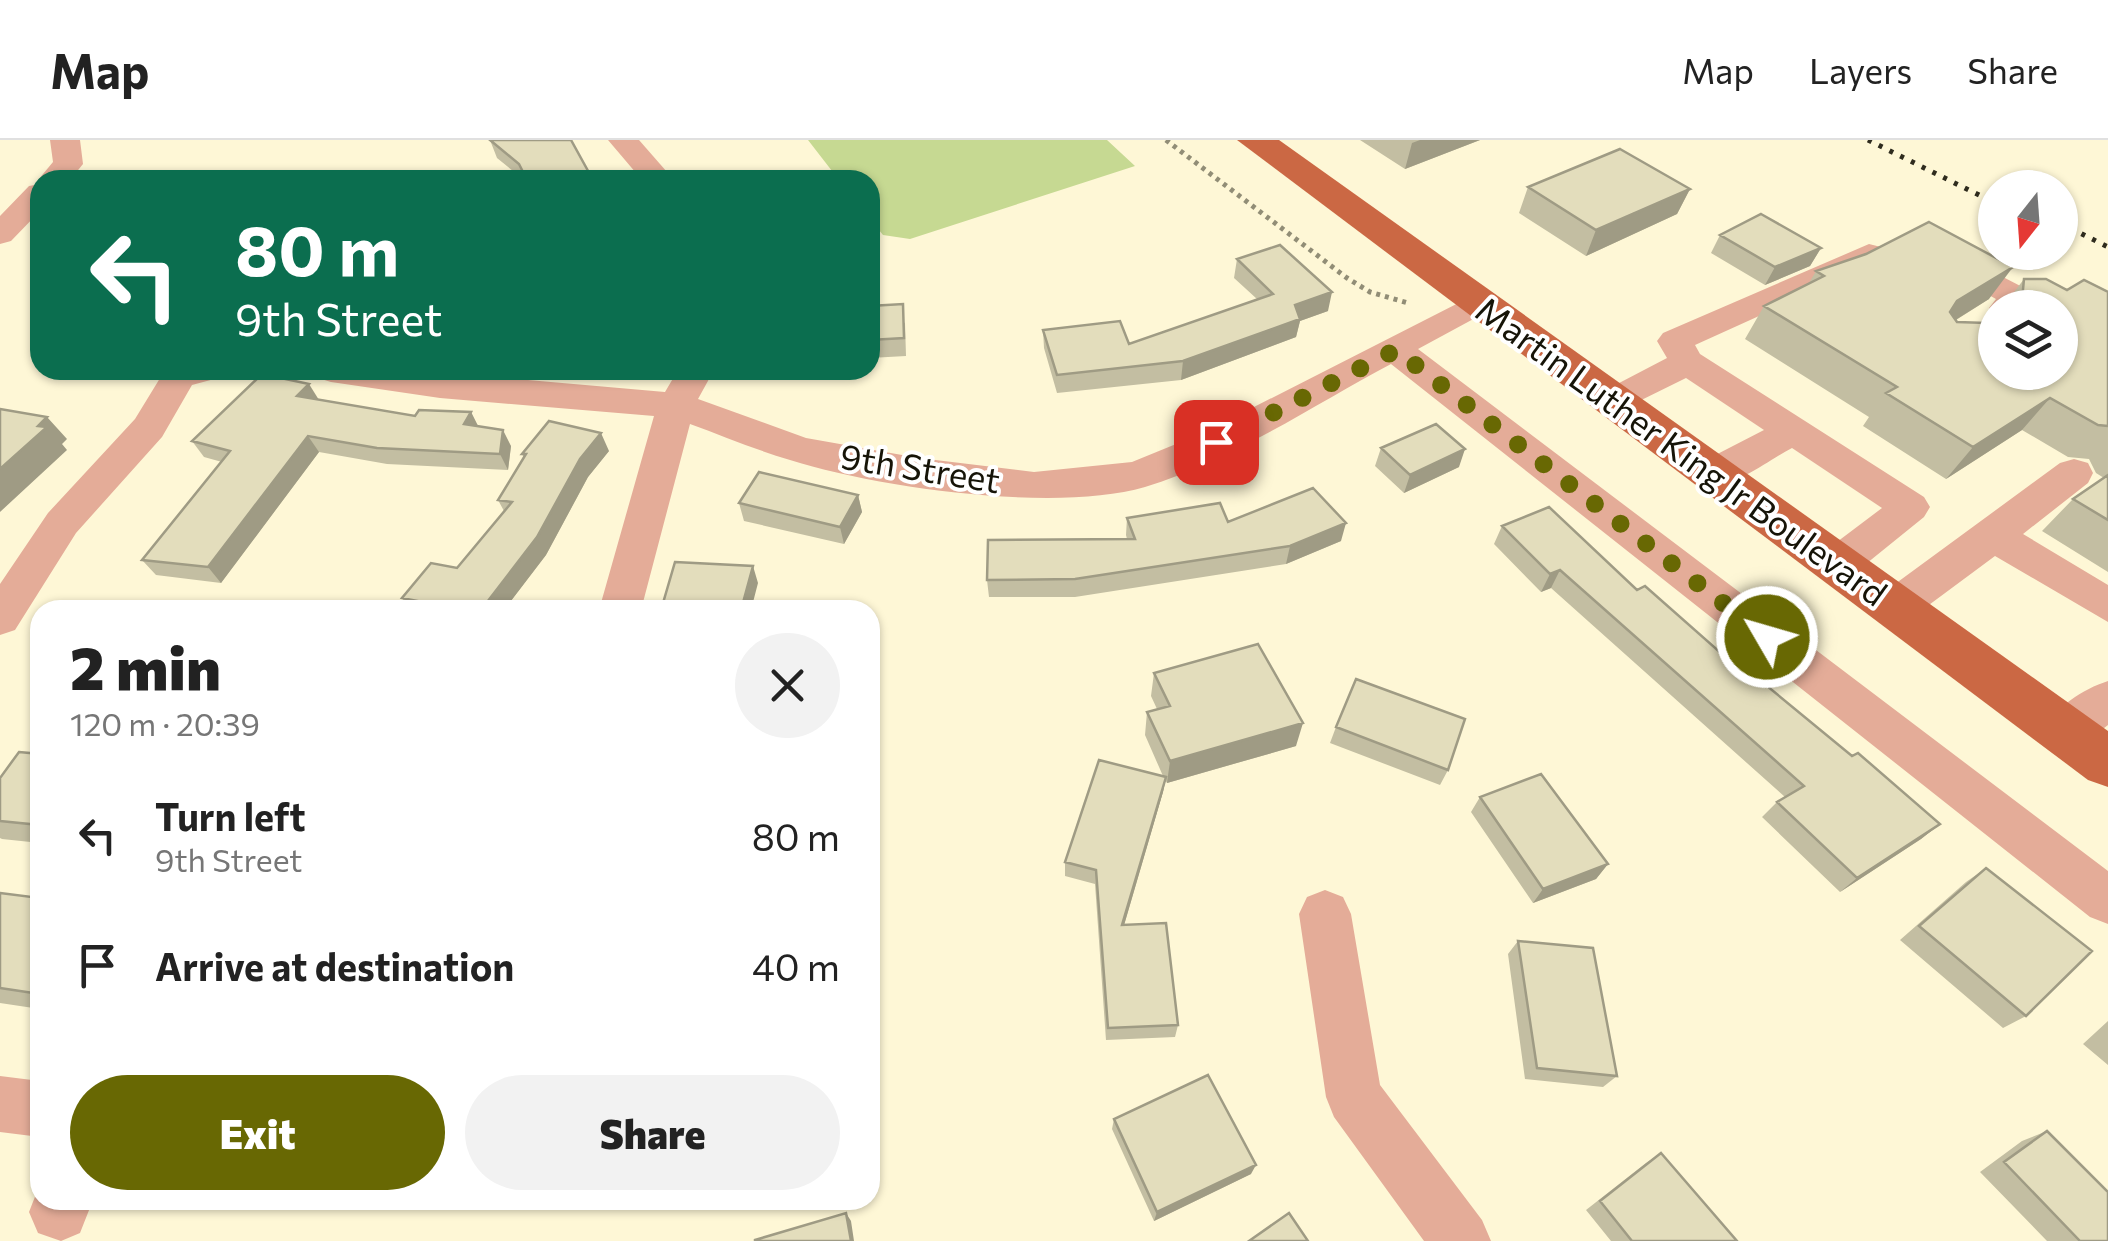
<!DOCTYPE html>
<html lang="en">
<head>
<meta charset="utf-8">
<style>
	:root { --surface:#fff; --page:#f2f2f2; --text:#222; --muted:#767676; --line:#e0e0e0; --accent:#686803 }
	body { margin:0; font-family:Commissioner,sans-serif; background:var(--page); color:var(--text); height:100vh; display:flex; flex-direction:column; font-size:38px; white-space:nowrap }
	* { box-sizing:border-box; margin:0 }
	p { font-size:32px; color:var(--muted) }
	.icon { flex:none; width:55px; height:55px; fill:none; stroke:currentColor; stroke-width:2; stroke-linecap:round; stroke-linejoin:round }
	.map { position:relative; flex:1; overflow:hidden }
	.drawer { position:absolute; left:30px; top:460px; width:850px; height:610px; display:flex; flex-direction:column; background:var(--surface); border-radius:30px; box-shadow:0 2px 8px #0004 }
	.drawer>* { flex:none }
	.top-card { position:absolute; left:30px; top:30px; width:850px; height:210px; border-radius:30px; box-shadow:0 2px 8px #0004; background:#0b6e4f; color:#fff; overflow:hidden }
	.needle { width:65px; rotate:197deg }
	.controls { position:absolute; left:1978px; top:30px; display:grid; gap:20px }
	.controls a { display:grid; place-items:center; width:100px; height:100px; border-radius:50%; background:var(--surface); box-shadow:0 2px 8px #0004; font-size:50px }
	.pin { position:absolute; display:grid; place-items:center; width:85px; height:85px; color:#fff; margin:-42px; border-radius:20px; box-shadow:0 5px 15px #0006 }
	.me { position:absolute; width:110px; margin:-55px; rotate:308deg; stroke-linejoin:round; filter:drop-shadow(0 0 8px #0008) }
	.turn { display:flex; align-items:center; gap:35px; height:210px; padding:0 40px; font-size:45px }
	.turn .icon { width:130px; height:130px; stroke-width:2.5 }
	.turn b { display:block; font-size:70px; line-height:85px }
	.round { display:grid; place-items:center; flex:none; width:105px; height:105px; border-radius:52px; background:var(--page) }
	.summary { display:flex; align-items:center; justify-content:space-between; height:170px; padding:0 40px }
	h1 { font-size:60px; font-weight:800; line-height:75px }
	.button { display:flex; gap:20px; margin-top:auto; padding:20px 40px }
	.button a { flex:1; height:115px; border-radius:60px; background:var(--accent); color:#fff; font-size:40px; font-weight:800; line-height:115px; text-align:center }
	.button a+a { background:var(--page); color:var(--text) }
	ul { padding:0; list-style:none }
	li { display:flex; align-items:center; gap:30px; height:130px; padding:0 40px }
	li div { flex:1 }
	li b { display:block; font-size:38px }
	li em { font-style:normal }
	header { display:flex; align-items:center; gap:60px; box-sizing:border-box; height:140px; padding:0 50px; background:var(--surface); border-bottom:2px solid var(--line) }
	header strong { font-size:48px }
	nav { display:flex; gap:55px; margin-inline-start:auto; font-size:35px }
	.map>svg:first-child { display:block }
	.green { fill:#c6d992 }
	.lines { fill:none; stroke-linecap:round; stroke-linejoin:round }
	.path { stroke:#918d76; stroke-width:5; stroke-dasharray:4 5; stroke-linecap:butt }
	.minor { fill:#e4ac98; fill-rule:evenodd }
	.major { fill:#cb6844; fill-rule:evenodd }
	.rail { stroke:#2f2c1e; stroke-width:5; stroke-dasharray:4 8; stroke-linecap:butt }
	.wall { fill:#c3bea2 }
	.shaded-wall { fill:#9f9b84 }
	.building { fill:#e3ddbc; stroke:#9f9b84; stroke-width:2.5 }
	.route { stroke:#686803; stroke-width:18; stroke-dasharray:0 32.4 }
	.labels { text-anchor:middle; stroke-width:8; stroke-linejoin:round; paint-order:stroke }
	.street-label { font-size:35px; fill:#161408; stroke:#fff }
</style>
</head>
<body>
<header>
<strong>Map</strong>
<nav><a>Map</a><a>Layers</a><a>Share</a></nav>
</header>
<div class="map">
<svg width="2108" height="1101" viewBox="0 0 2108 1101">
	<rect width="100%" height="100%" fill="#fef7d6"/>
	<!-- green -->
	<path class="green" d="M808,0H1107L1135,26L910,99L883,95L870,79V40H839Z"/>
	<g class="lines">
		<!-- path -->
		<path class="path" d="M1166,0L1347,138L1370,152L1408,163"/>
		<!-- minor -->
		<path class="minor" d="M50,0H80L83,24L70,40L40,43L38,40L53,22Z
			M608,0H639L674,40H642Z
			M40,44V71L11,101L0,104V76L29,46Z
			M1869,104L1881,107L1885,114L1881,121L1695,205L1700,214L1924,357L1930,367L1924,377L1851,436L1836,440L1821,436L1815,425L1821,414L1882,368L1792,308C1765,322 1729,353 1698,344L1693,334L1698,324L1764,290L1686,238L1613,274L1600,271L1595,262L1600,253L1667,218L1657,201L1663,193Z
			M1945,107L2032,152L2037,159L2030,168H1995L1994,175L1989,168L1996,159L1933,124L1929,117Z
			M1478,153L1490,156L1495,163L1490,170L1418,209L2108,731V784L2090,777L1391,224C1312,266 1231,321 1145,347C1056,373 879,348 790,320C756,310 723,296 690,284L641,470H599L654,276L440,258L331,242L318,238L313,230H412L665,252L678,230H714L698,259L806,298L919,318L1034,332L1132,322L1203,293Z
			M165,230H223L218,238L192,245L162,297L76,393L15,490L0,495V444L48,373L135,279Z
			M2074,319L2088,323L2093,333L2088,343L2023,394L2108,445V482L1995,416L1910,479L1895,483L1880,479L1874,467L1880,455L2060,323Z
			M2108,541V585C2088,601 2075,615 2049,606L2042,592C2054,568 2083,549 2108,541Z
			M1325,750L1343,757L1351,774L1380,945L1482,1080L1491,1101H1424L1334,977L1326,957L1299,774L1307,757Z
			M0,936L40,941V997L0,992Z
			M40,1044V1060H93L80,1093L61,1101L38,1093L29,1072Z"/>
		<!-- major -->
		<path class="major" d="M1237,0H1279L2108,591V647L2088,640Z"/>
		<!-- rail -->
		<path class="rail" d="M1868,0L1995,63
			M2060,83L2108,107"/>
	</g>
	<!-- wall -->
	<path class="wall" d="M490,0L593,40H524L497,18Z
		M1360,0H1480L1405,29Z
		M1528,47L1690,49L1677,74L1586,116L1519,73Z
		M1720,95L1821,108L1810,126L1765,145L1711,113Z
		M1237,119L1328,171L1300,181L1296,197L1181,240L1057,253L1044,208L1043,190L1129,204L1257,159L1234,138Z
		M1816,131L1989,159L1956,180L1957,182L1987,183L2060,168H2002L2024,139L2067,150L2108,152V432L2042,391L2073,359L2104,338L2096,333L2089,319L2068,317L2022,290L1946,339L1863,286L1869,277L1745,199L1764,166L1809,143Z
		M870,166L905,183L906,216L870,218Z
		M319,259L415,276L471,272L478,286L511,306L508,330L387,324L319,312L221,443L156,435L142,420L222,322L204,317L192,301Z
		M1381,308L1459,327L1404,353L1375,326Z
		M609,311L588,337L546,415L504,470H410L402,458L457,428L504,371L498,360L524,318L522,314Z
		M858,355L862,372L844,404L744,381L739,363Z
		M1127,378L1228,382L1341,401L1286,424L1075,457H989L987,440L1127,399L1126,395Z
		M1502,386L1637,450L1940,684L1921,699L1840,752L1762,677L1777,662L1785,657L1551,448L1541,452L1494,404Z
		M1154,533L1296,606L1167,643L1165,640L1163,652L1124,785L1178,885L1175,897L1106,900L1095,744L1065,736V722L1163,636L1145,595L1147,572L1157,569L1151,556Z
		M1336,587L1448,630L1440,645L1330,603Z
		M40,614V703L2,699L0,698V638Z
		M1480,657L1608,724L1596,739L1533,763L1471,672Z
		M1986,728L2026,876L2003,888L1900,800L1966,742Z
		M0,753L40,758V869L0,863Z
		M1518,801L1617,936L1603,947L1525,939L1508,814Z
		M2108,881V925L2083,904Z
		M1114,979L1251,1034L1154,1081L1112,989Z
		M2047,991L2108,1101H2047L1980,1032L2022,1001Z
		M1661,1013L1737,1101H1611L1586,1070L1646,1023Z"/>
	<!-- shaded-wall -->
	<path class="shaded-wall" d="M1420,0H1480L1405,29L1412,3Z
		M1690,49L1677,74L1586,116L1596,90Z
		M1821,108L1810,126L1765,145L1775,127Z
		M2013,127L1989,159L1933,194L1957,161Z
		M1332,152L1328,171L1300,181L1296,197L1181,240L1183,221L1295,165Z
		M309,244L319,260L297,256Z
		M2050,258L2022,290L1946,339L1973,307Z
		M471,272L479,288L464,284Z
		M47,277L67,299L62,304L67,310L0,372V329Z
		M503,290L511,306L508,330L500,314Z
		M601,293L609,311L588,337L546,415L504,470H481L580,319Z
		M308,296L319,312L221,443L208,427Z
		M1465,309L1459,327L1404,353L1410,335Z
		M858,355L862,372L844,404L840,387Z
		M1346,383L1341,401L1286,424L1290,406Z
		M753,426L758,443L751,470H741Z
		M1560,430L1551,448L1541,452L1550,434Z
		M1303,583L1296,606L1167,643L1170,621Z
		M1166,637L1163,652L1120,799L1122,785Z
		M1940,684L1921,699L1840,752L1857,738Z
		M1608,724L1596,739L1533,763L1543,749Z
		M1256,1025L1251,1034L1154,1081L1157,1072Z
		M846,1073L851,1081L854,1101H851Z"/>
	<!-- building -->
	<path class="building" d="M490,0H571L593,40H527L519,24Z
		M1620,9L1690,49L1596,90L1528,47Z
		M1761,74L1821,108L1775,127L1720,95Z
		M1929,82L2013,127L1957,161L1950,172L1957,182L1987,183L1995,178V232H2060V168H2010L2022,160L2024,139H2046L2067,150L2084,140L2108,152V286L2098,285L2050,258L1973,307L1886,253L1897,247L1764,166L1824,136L1816,131L1866,114Z
		M1280,105L1332,152L1295,165L1300,179L1183,221L1057,235L1043,190L1120,181L1129,204L1273,154L1237,119Z
		M903,164L904,198L870,200V166Z
		M262,234L309,244L297,256L415,276L419,270L471,272L464,284L503,290L500,314L377,308L308,296L208,427L142,420L230,311L192,301Z
		M0,269L47,277L38,286L47,287L0,329Z
		M549,281L601,293L580,319L537,397L481,470H413L417,461L402,458L431,423L457,428L512,362L498,360L526,314H522Z
		M1436,284L1465,309L1410,335L1381,308Z
		M759,332L858,355L840,387L739,363Z
		M2108,335V380L2073,359Z
		M1313,348L1346,383L1290,406L1075,439L987,440L988,400L1135,399L1127,378L1220,363L1228,382Z
		M1549,367L1637,450L1645,446L1740,530L1744,527L1852,616L1858,613L1940,684L1857,738L1777,662L1804,646L1560,430L1550,434L1502,386Z
		M675,422L753,426L741,470H661Z
		M1258,504L1303,583L1170,621L1147,572L1170,566L1154,533Z
		M1356,539L1465,579L1448,630L1336,587Z
		M19,612L40,614V685L0,681V638Z
		M1099,620L1166,637L1122,785L1166,783L1178,885L1108,888L1096,730L1065,722Z
		M1541,634L1608,724L1543,749L1480,657Z
		M1986,728L2092,811L2026,876L1919,786Z
		M0,753L40,758V854L0,848Z
		M1518,801L1593,808L1617,936L1537,928Z
		M1208,935L1256,1025L1157,1072L1114,979Z
		M2047,991L2108,1052V1101H2080L2004,1022Z
		M1661,1013L1737,1101H1632L1600,1061Z
		M846,1073L851,1101H755V1100Z
		M1289,1073L1308,1101H1249Z"/>
	<g class="lines">
		<!-- route -->
		<path class="route" d="M1216,302L1396,210L1767,497"/>
	</g>
	<g class="labels">
		<!-- street labels -->
		<g class="street-label">
			<text transform="translate(1681 312) rotate(36)" y="12">Martin Luther King Jr Boulevard</text>
			<text transform="translate(920 329) rotate(9)" y="12">9th Street</text>
		</g>
	</g>
</svg>
<div class="controls">
<a><svg class="needle" viewBox="-14 -14 28 28"><path d="M0-13l5 13h-10z" fill="#e53935"/><path d="M0 13l5-13h-10z" fill="#767676"/></svg></a>
<a><svg class="icon" aria-label="layers" viewBox="0 0 24 24"><path d="M12 4l9 5-9 5-9-5zM3 14l9 5 9-5"/></svg></a>
</div>
<div class="pin" style="left:1216px;top:302px;background:#d93025"><svg class="icon" aria-label="arrive" viewBox="0 0 24 24"><path d="M6 21V4h12l-3 4 3 4H6"/></svg></div>
<svg class="me" style="left:1767px;top:497px" viewBox="-20 -20 40 40"><circle r="17" fill="#686803" stroke="#fff" stroke-width="3"/><path d="M0-11L8 9 0 5-8 9z" fill="#fff"/></svg>
<div class="top-card">
<div class="turn"><svg class="icon" aria-label="left" viewBox="0 0 24 24"><path d="M17 20v-9H6M10 6l-5 5 5 5"/></svg><div><b>80 m</b>9th Street</div></div>
</div>
<section class="drawer">
<div class="summary"><div><h1>2 min</h1><p>120 m · 20:39</p></div><a class="round"><svg class="icon" aria-label="close" viewBox="0 0 24 24"><path d="M6 6l12 12M18 6L6 18"/></svg></a></div>
<ul>
<li><svg class="icon" aria-label="left" viewBox="0 0 24 24"><path d="M17 20v-9H6M10 6l-5 5 5 5"/></svg><div><b>Turn left</b><p>9th Street</p></div><em>80 m</em></li>
<li><svg class="icon" aria-label="arrive" viewBox="0 0 24 24"><path d="M6 21V4h12l-3 4 3 4H6"/></svg><div><b>Arrive at destination</b></div><em>40 m</em></li>
</ul>
<div class="button"><a>Exit</a><a>Share</a></div>
</section>
</div>
</body>
</html>
